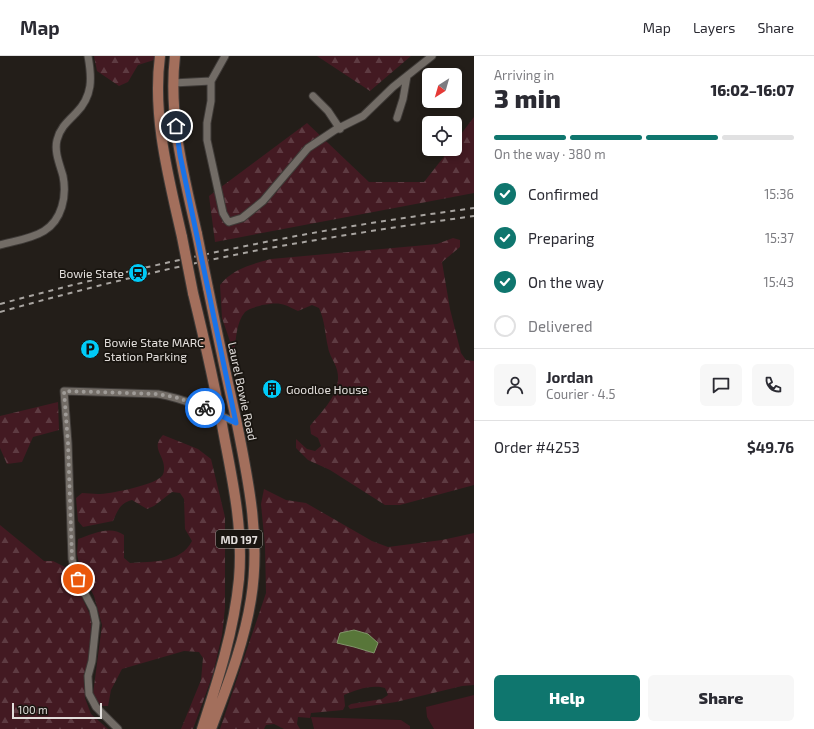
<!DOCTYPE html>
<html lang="en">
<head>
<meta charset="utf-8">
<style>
  :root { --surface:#fff; --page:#f7f7f7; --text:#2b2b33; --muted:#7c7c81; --line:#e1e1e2; --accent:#0f766e }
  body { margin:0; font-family:"Exo 2",sans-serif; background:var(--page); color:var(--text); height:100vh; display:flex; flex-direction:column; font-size:15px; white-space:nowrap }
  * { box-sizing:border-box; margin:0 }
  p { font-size:13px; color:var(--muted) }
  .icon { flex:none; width:22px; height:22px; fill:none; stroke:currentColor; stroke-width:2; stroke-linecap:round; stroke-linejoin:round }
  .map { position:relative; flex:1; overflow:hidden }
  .side { display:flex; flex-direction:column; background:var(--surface); width:340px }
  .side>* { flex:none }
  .needle { width:26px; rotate:217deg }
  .tools { position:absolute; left:422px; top:12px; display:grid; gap:8px }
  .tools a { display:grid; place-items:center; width:40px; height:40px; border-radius:6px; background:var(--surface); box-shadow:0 2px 6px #0003; font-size:20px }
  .scale { position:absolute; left:12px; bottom:10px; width:90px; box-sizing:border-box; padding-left:4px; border:2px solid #e2dedb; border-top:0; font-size:11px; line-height:14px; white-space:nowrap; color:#e2dedb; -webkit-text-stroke:3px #191510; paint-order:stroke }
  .pin { position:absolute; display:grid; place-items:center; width:34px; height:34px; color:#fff; margin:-17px; border:2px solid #fff; border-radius:50%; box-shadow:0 1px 4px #0007 }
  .courier { position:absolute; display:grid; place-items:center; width:40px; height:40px; margin:-20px; border:3px solid #1a73e8; border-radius:50%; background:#fff; color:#222; box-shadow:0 1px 5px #0007 }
  .headline em { font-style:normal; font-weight:800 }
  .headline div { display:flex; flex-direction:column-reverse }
  .headline { display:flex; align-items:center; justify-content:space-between; height:68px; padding:0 20px }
  h1 { font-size:26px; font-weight:800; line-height:30px }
  .bar { display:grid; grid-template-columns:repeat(4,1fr); gap:6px 4px; align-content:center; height:48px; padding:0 20px }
  .bar i { height:5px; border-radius:3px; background:var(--line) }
  .bar .current { background:var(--accent) }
  .bar p { grid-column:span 4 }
  .line { display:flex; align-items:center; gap:10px; padding:0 20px; border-top:1px solid var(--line) }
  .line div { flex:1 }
  .round { display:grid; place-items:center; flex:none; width:42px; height:42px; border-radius:6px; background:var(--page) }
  ol { padding:0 20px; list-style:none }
  li { display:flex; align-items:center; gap:12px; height:44px }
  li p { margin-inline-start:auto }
  li .icon { padding:4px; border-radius:50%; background:var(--accent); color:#fff; stroke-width:4 }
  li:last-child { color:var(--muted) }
  li i { width:22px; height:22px; border:2px solid var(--line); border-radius:50% }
  .action { display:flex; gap:8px; margin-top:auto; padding:8px 20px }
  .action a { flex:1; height:46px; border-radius:6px; background:var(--accent); color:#fff; font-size:16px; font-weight:800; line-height:46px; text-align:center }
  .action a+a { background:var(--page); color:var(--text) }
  header { display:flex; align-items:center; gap:24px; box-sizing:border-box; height:56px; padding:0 20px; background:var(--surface); border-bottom:1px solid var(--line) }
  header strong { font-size:19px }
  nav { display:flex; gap:22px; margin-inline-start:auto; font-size:14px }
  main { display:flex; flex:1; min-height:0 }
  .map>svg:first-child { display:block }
</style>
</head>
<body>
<header>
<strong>Map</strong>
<nav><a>Map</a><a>Layers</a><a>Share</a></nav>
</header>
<main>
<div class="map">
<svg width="474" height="673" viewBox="0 0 474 673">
  <defs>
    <pattern id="forest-firs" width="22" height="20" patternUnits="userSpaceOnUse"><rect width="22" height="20" fill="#431a22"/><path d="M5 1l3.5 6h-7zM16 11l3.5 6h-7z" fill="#5e3b42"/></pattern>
  </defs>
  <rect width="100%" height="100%" fill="#231e19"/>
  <path fill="#431a22" d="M474,639V673H434L427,661L426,651Z
    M311,661L401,664L410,670V673H314Z"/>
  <path fill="url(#forest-firs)" d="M94,0H154V4L138,9L128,26L119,30L97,15Z
    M317,0H411L370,35Z
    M474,61V137L215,186L209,140L307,67L369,126H424L450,93H455V86Z
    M453,182L460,184V191L442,206L450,253L461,297L466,304L474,305V429L400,449H385L330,414L308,404L296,392V383L307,393L315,395L321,390L318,382L311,378L310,370C322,355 343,336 337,314C335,306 329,299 328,291C325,278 325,265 319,252L312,249L298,255C282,247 280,246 262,249C257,251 249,252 245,256C236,266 236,285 234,297L222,262L220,229C232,213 252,208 271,203L437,188Z
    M58,346L59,374L33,381L22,406L7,408L0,392V360Z
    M163,379L198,393L211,403L225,461V552L222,579L213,618L193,673H181L201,624L203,602L199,596L184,595L122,613L111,634L108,650H101L95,645L93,638L102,569L94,540L80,513L77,498L78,483C93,478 110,469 124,479V502L130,507C152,505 180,508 192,485L185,473L184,443L180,437L172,436L154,450L147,453L132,444C120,447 118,454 113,465L83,471L78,465L76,442L82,437C87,437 93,438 98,438C110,438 148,430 158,423C162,421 164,418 164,413C165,399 150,393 163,379Z
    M264,433L286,444L306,447L372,485L388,491L442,484L474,477V629L462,630L396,646L350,653L348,650L351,648L382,643L388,639L385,632C372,628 355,634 344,639L345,650L343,654L311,657L310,662L298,661L297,668L300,673H284L274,668L266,669L264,673H220L266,537L265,490L261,448Z
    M0,469L44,505H53L69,513L92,563L85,642L91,658L108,673H0Z"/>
  <path fill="#587639" stroke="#81956a" d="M354,574L368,578L378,587L374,597L354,591L337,587L340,577Z"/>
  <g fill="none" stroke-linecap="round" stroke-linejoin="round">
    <g stroke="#3f3b38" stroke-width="9">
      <path id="street" d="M225,0L211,25V45L207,67V84L223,157L227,164L229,166L242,162L263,145L308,92L335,74L363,60L393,31L432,0
        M173,27L211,25
        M313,40L328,55L340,73
        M397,62L403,43L407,20
        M0,189C14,185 31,183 44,175C62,164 67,140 63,120C60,109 54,96 57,84C60,72 67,66 76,57C93,40 92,22 88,0
        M118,673L96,651L89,638L88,620L92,605L96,567L93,553L77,523L72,503L68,387L64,335L158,338C186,343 211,355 237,367"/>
    </g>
    <g stroke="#3f3b38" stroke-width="12">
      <path id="primary" d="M160,0C152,61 169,123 182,181
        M175,0C168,60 184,120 197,178
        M208,232C217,276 226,319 236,363C248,423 261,482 251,543C244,588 227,630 211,673
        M193,237C205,286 216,335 225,385C234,431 243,476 239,523C234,575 218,624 202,673"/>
    </g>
    <use href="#street" stroke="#726c66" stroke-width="7"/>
    <use href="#primary" stroke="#a36f5c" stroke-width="10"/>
    <path stroke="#a8a4a0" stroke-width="2" stroke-dasharray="5 5" stroke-linecap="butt" d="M0,248C85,225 170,205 256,188C328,173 401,162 474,152
      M0,256C85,232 172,211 259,194C330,181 402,170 474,160"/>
    <g stroke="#3f3b38" stroke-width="12" stroke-linecap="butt">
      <path id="primary-bridge" d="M197,178L208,232
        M182,181L193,237"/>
    </g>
    <use href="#primary-bridge" stroke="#a36f5c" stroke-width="10"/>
  </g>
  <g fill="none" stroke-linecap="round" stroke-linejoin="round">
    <path stroke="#9f9b97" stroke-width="4" stroke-dasharray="0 7.2" d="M78,523L72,503L68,387L64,335L158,338L178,342L205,352"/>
    <path stroke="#1a73e8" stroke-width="5" d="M176,70L180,99L236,367L205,352"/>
  </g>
  <defs>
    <g id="station-disc" transform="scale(1)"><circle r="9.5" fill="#00cbf8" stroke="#191510"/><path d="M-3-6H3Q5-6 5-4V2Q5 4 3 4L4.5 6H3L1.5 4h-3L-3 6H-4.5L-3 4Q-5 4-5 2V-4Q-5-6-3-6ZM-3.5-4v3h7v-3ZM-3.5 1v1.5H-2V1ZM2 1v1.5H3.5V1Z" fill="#111"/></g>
    <g id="parking-disc" transform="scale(1)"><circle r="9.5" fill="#00cbf8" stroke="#191510"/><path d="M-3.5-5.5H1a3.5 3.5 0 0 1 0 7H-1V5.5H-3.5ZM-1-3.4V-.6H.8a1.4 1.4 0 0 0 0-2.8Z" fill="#111"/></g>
    <g id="building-disc" transform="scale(1)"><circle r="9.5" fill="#00cbf8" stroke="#191510"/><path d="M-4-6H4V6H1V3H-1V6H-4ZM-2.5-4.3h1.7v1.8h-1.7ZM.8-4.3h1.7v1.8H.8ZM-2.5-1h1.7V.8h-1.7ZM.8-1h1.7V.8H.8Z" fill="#111"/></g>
  </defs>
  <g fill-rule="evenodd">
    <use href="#station-disc" x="138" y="217"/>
    <use href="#parking-disc" x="90" y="293"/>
    <use href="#building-disc" x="272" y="333"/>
  </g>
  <g text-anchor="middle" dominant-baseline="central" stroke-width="3.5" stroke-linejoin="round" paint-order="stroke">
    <rect fill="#191510" stroke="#a6a29e" stroke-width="1" x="216" y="474" width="46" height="18" rx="3"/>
    <g font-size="11" font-weight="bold" fill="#e2dedb">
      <text x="239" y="483">MD 197</text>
    </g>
    <g font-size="12" fill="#e2dedb" stroke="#191510" text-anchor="start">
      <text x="124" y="217" text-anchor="end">Bowie State</text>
      <text x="104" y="286">Bowie State MARC<tspan x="104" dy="14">Station Parking</tspan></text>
      <text x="286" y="333">Goodloe House</text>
    </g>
    <g font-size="12" fill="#e2dedb" stroke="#191510">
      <text transform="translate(243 335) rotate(78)">Laurel Bowie Road</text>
    </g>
  </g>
</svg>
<div class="tools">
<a><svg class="needle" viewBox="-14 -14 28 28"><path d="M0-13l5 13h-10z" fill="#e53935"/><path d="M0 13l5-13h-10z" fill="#7c7c81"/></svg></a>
<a><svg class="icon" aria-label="locate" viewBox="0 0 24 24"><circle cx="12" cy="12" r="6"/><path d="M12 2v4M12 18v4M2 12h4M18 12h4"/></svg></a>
</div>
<div class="scale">100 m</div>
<div class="pin" style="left:78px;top:523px;background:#ea580c"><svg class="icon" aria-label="bag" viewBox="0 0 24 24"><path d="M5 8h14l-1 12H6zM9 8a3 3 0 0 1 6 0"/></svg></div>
<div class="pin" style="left:176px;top:70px;background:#1f2937"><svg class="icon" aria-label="home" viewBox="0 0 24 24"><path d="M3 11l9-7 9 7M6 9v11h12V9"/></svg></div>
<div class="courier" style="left:205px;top:352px"><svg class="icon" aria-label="bike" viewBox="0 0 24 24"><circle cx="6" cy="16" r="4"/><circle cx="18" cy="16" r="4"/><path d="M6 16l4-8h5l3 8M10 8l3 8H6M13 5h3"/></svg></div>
</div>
<section class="side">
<div class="headline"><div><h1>3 min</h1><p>Arriving in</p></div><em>16:02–16:07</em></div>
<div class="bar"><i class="current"></i><i class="current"></i><i class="current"></i><i></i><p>On the way · 380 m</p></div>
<ol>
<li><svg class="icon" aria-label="check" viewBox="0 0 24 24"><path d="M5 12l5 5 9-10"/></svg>Confirmed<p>15:36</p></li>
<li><svg class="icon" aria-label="check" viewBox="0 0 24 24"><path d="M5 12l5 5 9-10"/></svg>Preparing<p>15:37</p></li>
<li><svg class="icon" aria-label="check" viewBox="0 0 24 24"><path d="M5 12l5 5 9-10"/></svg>On the way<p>15:43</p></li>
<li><i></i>Delivered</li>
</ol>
<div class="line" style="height:72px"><a class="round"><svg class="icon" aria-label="person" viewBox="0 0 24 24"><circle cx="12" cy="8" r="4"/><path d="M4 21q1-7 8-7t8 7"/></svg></a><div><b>Jordan</b><p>Courier · 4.5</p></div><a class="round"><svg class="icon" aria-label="chat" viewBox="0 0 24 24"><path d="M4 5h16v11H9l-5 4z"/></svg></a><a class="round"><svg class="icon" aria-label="phone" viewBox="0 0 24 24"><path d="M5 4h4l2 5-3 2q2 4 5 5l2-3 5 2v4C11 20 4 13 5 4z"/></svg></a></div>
<div class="line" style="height:52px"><div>Order #4253</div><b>$49.76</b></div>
<div class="action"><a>Help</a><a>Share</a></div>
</section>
</main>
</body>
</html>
